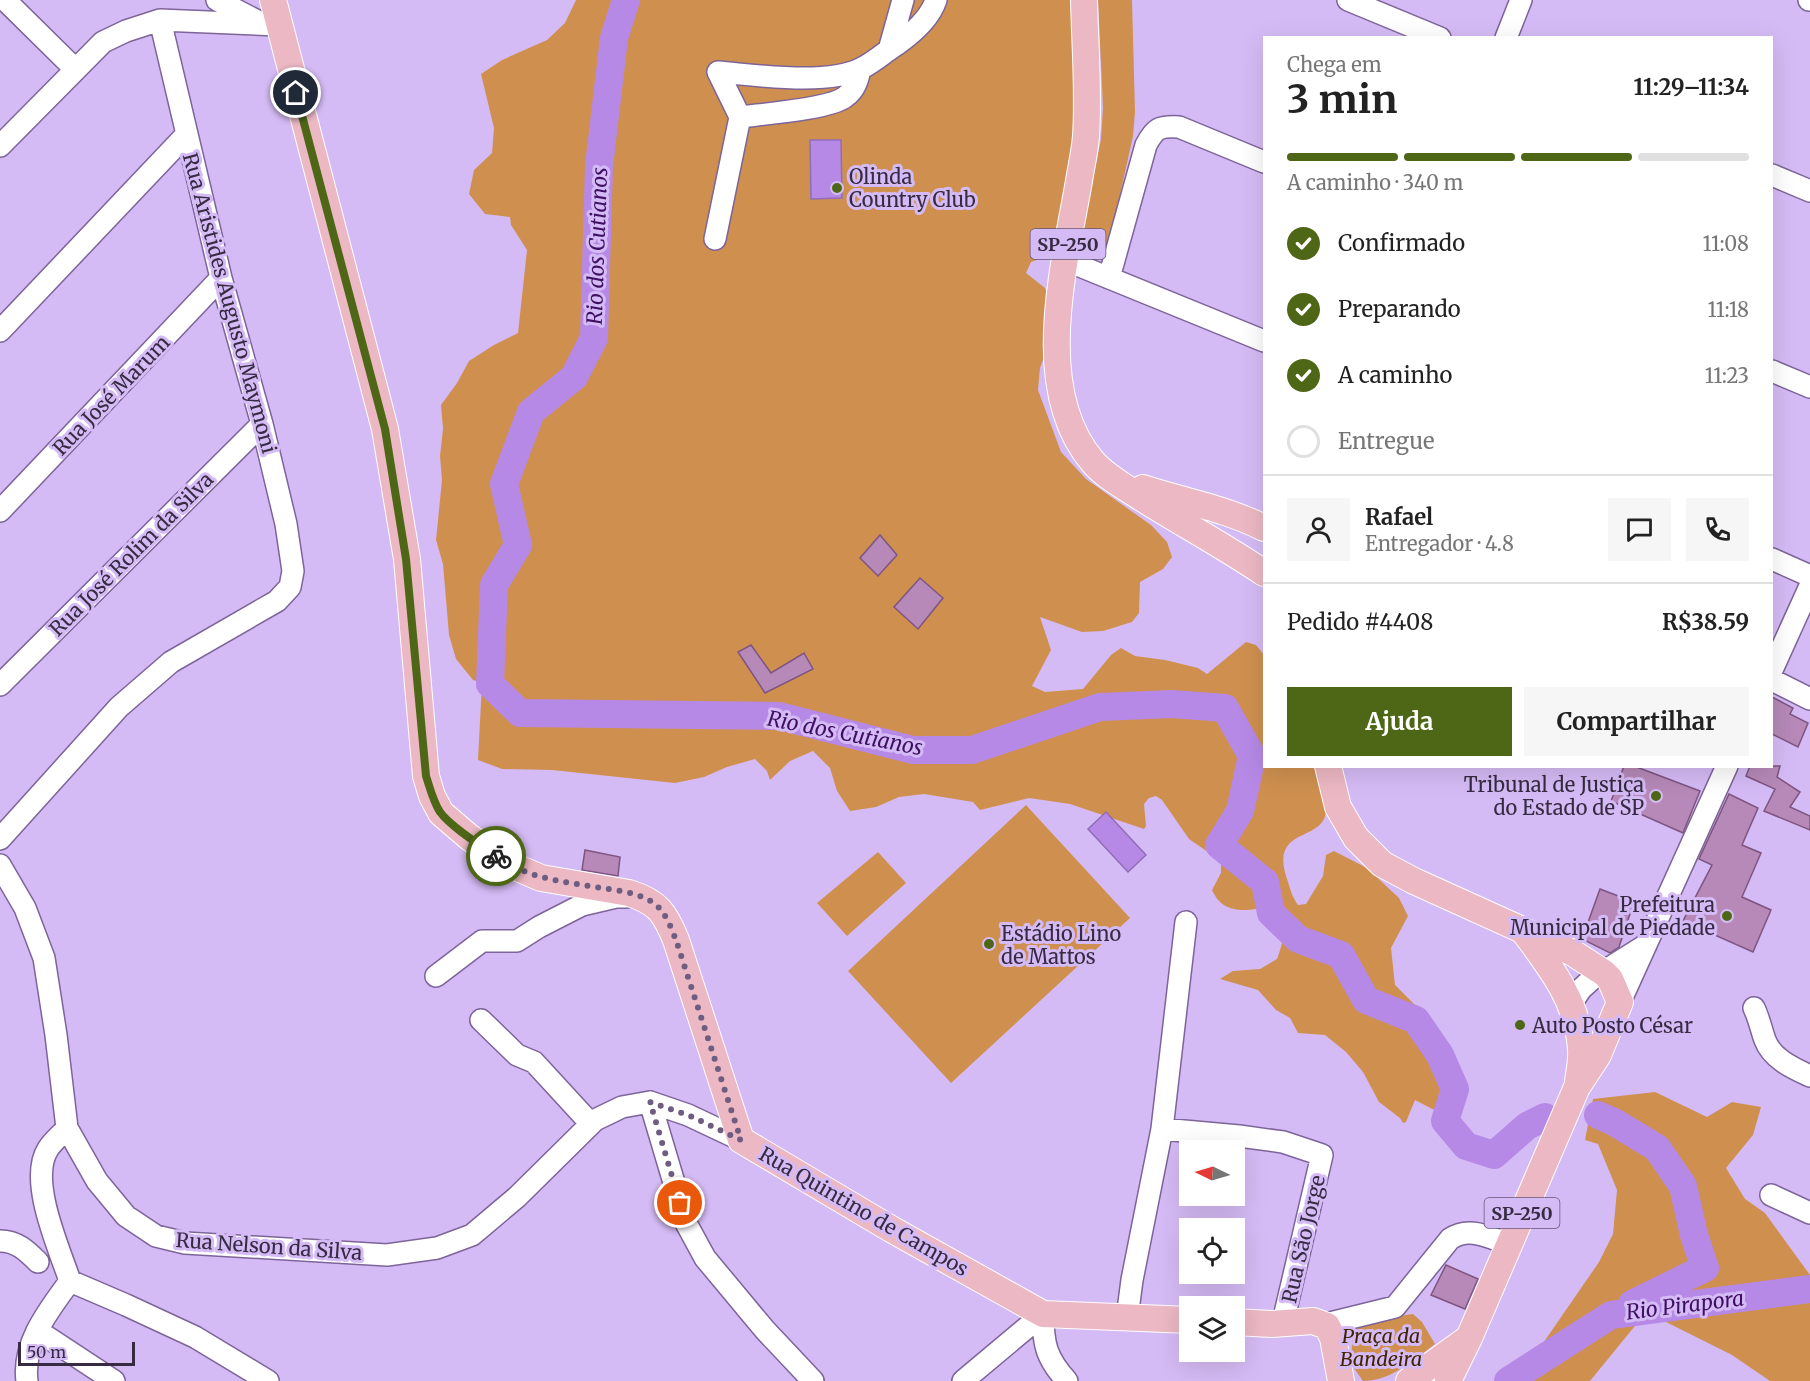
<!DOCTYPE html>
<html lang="pt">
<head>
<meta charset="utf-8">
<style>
  :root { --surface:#fff; --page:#f6f6f6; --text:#222; --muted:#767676; --line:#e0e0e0; --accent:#4e6717 }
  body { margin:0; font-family:Merriweather,serif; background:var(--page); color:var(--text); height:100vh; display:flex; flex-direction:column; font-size:22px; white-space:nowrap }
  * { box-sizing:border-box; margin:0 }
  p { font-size:20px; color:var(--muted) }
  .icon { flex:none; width:33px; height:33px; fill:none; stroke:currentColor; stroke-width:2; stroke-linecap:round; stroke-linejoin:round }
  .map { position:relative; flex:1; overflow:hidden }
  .details { position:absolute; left:1263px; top:36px; width:510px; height:732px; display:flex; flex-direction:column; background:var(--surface); border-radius:0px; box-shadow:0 6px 24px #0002 }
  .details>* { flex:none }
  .needle { width:39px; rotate:275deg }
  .buttons { position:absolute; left:1179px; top:1140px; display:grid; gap:12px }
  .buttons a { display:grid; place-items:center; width:66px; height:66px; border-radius:0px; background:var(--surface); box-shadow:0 6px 24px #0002; font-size:30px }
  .scale { position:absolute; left:18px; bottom:15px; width:117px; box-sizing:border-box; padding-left:6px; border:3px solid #362b42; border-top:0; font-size:16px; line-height:21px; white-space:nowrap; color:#362b42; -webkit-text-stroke:4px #d5bbf5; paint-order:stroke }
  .pin { position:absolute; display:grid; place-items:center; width:51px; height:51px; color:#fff; margin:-26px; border:3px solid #fff; border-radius:50%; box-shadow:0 2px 6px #0007 }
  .courier { position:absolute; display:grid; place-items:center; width:60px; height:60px; margin:-30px; border:4px solid #4e6717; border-radius:50%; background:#fff; color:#222; box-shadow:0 2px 8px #0007 }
  .head em { font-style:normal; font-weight:700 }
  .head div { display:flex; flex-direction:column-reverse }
  .head { display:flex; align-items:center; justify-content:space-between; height:102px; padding:0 24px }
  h1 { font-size:39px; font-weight:700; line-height:45px }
  .bar { display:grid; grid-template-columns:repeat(4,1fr); gap:9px 6px; align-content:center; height:72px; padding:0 24px }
  .bar i { height:8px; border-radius:4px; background:var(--line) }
  .bar .active { background:var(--accent) }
  .bar p { grid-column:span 4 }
  .line { display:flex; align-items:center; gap:15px; padding:0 24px; border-top:2px solid var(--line) }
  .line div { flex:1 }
  .round { display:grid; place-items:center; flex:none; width:63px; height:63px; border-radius:0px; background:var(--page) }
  ol { padding:0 24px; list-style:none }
  li { display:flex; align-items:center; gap:18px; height:66px }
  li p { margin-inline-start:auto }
  li .icon { padding:6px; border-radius:50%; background:var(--accent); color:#fff; stroke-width:4 }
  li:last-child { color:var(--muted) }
  li i { width:33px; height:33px; border:3px solid var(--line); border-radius:50% }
  .button { display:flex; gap:12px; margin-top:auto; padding:12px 24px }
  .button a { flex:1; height:69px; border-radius:0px; background:var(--accent); color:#fff; font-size:24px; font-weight:700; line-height:69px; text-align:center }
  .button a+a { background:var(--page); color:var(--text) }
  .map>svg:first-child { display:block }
</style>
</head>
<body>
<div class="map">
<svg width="1810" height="1381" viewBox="0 0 1810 1381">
  <rect width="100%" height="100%" fill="#d5bbf5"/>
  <path fill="#cf904f" d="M576,0H1080L1092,64L1053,254L1031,262L1026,273L1045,288L1050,302L1053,332L1040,368L1038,390L1061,452L1086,479L1151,525L1167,542L1172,557L1163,569L1140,582L1139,613L1132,622L1103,631L1082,632L1040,617L1051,650L1032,686L1045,692L1083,689L1111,655L1121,648L1135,656L1165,660L1198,668L1207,674L1246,642L1256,645L1264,655V766L1318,767C1320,777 1328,803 1326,812C1322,843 1269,826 1287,879C1290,888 1292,897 1298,905L1306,904L1323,876L1326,855L1334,851L1367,868L1399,898L1408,916L1391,948L1395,985L1417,1007L1430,1038L1453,1074L1460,1100L1456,1110L1440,1113L1415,1100L1406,1122L1403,1123L1400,1118L1379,1102L1363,1072L1346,1052L1325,1035L1298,1033L1290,1018L1276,1010L1258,990L1220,979L1233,971L1260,969L1277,959C1285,937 1288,924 1269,907C1246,911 1223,915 1212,890L1221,873V861L1189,839L1162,800L1156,796L1149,798L1144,804L1146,826L1144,829L1070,804L1029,798L980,810L973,802L924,794L899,797L876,807L850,811L837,791L830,768L813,751L790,761L770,780L767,771L755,759L727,767L704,777L675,783L552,770L502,769L478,760L482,683L473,680L456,659L449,635L443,564L436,540L442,480L440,456L443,429L441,405L457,383L469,361L494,345L518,333L527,250L511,225L510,217L485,214L469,194L474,170L492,153L494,128L481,74L502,60L547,40L565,23Z
    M1098,0H1132L1135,112L1133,136L1108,249C1101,259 1092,259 1083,252L1080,243L1101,139L1103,108Z
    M1026,805L1130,918L951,1083L848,971Z
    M878,852L906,883L847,936L817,903Z
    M1655,1092L1707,1117L1732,1102L1761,1107L1753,1135L1726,1168L1745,1199L1765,1213L1810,1275V1381H1770L1732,1355L1650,1314L1639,1321L1590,1381H1517L1599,1262L1613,1234L1617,1190L1598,1144L1585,1140L1593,1099Z
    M1413,1314L1422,1322L1435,1344C1414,1360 1391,1381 1363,1381L1351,1364L1353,1322Z"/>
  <path fill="#b689e7" stroke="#906db6" stroke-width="1.5" d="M810,140H841L842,198L811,199Z
    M1106,812L1146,855L1128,872L1088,829Z"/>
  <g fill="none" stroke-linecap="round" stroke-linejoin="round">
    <path stroke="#b689e7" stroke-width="28" d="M626,0L614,38L599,166L594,338L574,377L531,412L504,484L518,545L494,585L490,684L520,713L779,716L913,750H972L1100,707L1172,704L1225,708L1252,756L1240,811L1219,845L1265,882L1271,913L1298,939L1341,955L1366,1000L1416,1020L1440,1055L1455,1089L1445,1121L1466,1146L1494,1155L1527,1126L1545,1117
      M1598,1115L1614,1122L1657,1148L1683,1186L1694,1235L1705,1268L1632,1304
      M1508,1381L1611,1315L1810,1289"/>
  </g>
  <path fill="#b689b8" stroke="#7e5480" stroke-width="1.5" d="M880,535L897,555L878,576L860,558Z
    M920,578L943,598L918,629L894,607Z
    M751,645L771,673L804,653L813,669L765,693L738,652Z
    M1772,697L1793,708L1790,714L1808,723L1798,747L1772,734Z
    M1624,766H1634L1700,791L1683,833L1611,801Z
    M1750,766H1780L1777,777L1800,792L1790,807L1810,816V830L1764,811L1775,789L1746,776Z
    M1729,794L1758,808L1742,845L1761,853L1742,897L1771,910L1753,952L1683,921L1712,865L1699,859Z
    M585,850L620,857L618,876L582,870Z
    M1600,889L1634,902L1619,947L1610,953L1582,939Z
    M1446,1265L1478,1279L1465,1309L1431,1295Z"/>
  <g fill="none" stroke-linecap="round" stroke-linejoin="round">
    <g stroke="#7d6499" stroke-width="24">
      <path id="minor" d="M5,0L75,69
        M217,0L259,22
        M1348,0L1440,38
        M1809,0H1810
        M1506,38L1521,0
        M889,50L903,0
        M718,72C756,75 828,86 862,68C874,62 885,52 896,45C912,34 930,18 936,0
        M740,117C762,114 830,109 845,97C855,90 858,80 860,69
        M0,146L103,42L126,31L160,20L278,25
        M1772,175L1810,191
        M715,239L740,117L718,72
        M1065,260L1264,341
        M1109,278L1146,145C1155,128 1159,126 1179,127L1264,162
        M0,331L186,135
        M1772,371L1810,387
        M0,511L221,278
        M1772,559L1810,576
        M1772,670L1810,586
        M1772,680L1810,699
        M0,685L262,424
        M0,839L119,707L171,662L277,601L290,587L293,571L286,524L262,424L221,278L160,20
        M0,865L25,908L44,958L56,1035L67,1128L97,1181L126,1216L156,1236L185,1243L387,1255L437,1248L472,1235L517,1197L595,1120L622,1107L650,1102L688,1115L741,1140
        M436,976L482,941H517L539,927L582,905L616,897H626
        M1620,1002L1727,766
        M1571,1004L1581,989L1592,979L1646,945
        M1754,1008C1759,1018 1761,1029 1765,1040C1772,1059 1793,1068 1810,1076
        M481,1020L517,1055L534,1062L591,1124
        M650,1102L686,1223L705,1258L765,1330L813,1381
        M67,1128C61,1135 53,1141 48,1149C28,1180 59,1248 70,1281L126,1305L195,1337L268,1381
        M1162,1129L1239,1136L1283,1142L1322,1155L1283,1322
        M1771,1195L1810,1213
        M0,1241C17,1241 27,1251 38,1262
        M1043,1314C1043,1344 1046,1358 1067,1381
        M1127,1318L1132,1280L1162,1129L1186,922
        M1322,1325L1395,1307L1450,1239C1469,1226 1488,1237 1509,1244
        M38,1331L114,1381
        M27,1381C22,1343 49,1310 70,1281
        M963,1381L1043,1314"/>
    </g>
    <g stroke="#fff" stroke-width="28">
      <path id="major" d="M273,0L385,429L407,559L426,776L432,796L441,813L469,837L504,862L541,878L629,893C658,902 665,913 676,940L741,1140L891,1229L1043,1314L1190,1320
        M1084,0C1085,45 1089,91 1086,136C1085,151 1081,167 1079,181C1064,267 1031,390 1093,462C1105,476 1122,485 1137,495C1179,522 1223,545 1264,573
        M1143,488C1183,501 1227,509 1264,528
        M1328,766L1338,807L1356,838L1382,864L1414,881L1573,953L1604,973L1610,979L1620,1002L1598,1055L1577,1087L1469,1338L1448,1381
        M1525,933C1552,969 1578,1003 1581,1049C1582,1060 1579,1072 1578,1082
        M1234,1322L1272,1324L1313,1321L1327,1326L1333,1338L1341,1381
        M1409,1381L1466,1340"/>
    </g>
    <use href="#minor" stroke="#fff" stroke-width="21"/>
    <use href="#major" stroke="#ecb8c4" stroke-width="26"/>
  </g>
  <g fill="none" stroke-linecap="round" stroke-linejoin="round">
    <path stroke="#6e5d81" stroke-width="6" stroke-dasharray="0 10.8" d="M496,856C528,879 565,882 602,888C620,891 640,893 655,904C666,913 671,928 676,940L741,1140L688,1115L650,1102L680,1203"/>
    <path stroke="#4e6717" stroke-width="8" d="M296,93L385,429L406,559L426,776C430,788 433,801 440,812C451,827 480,845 496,856"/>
  </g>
  <g fill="#4e6717" stroke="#d5bbf5" stroke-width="2">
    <circle cx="837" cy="188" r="6"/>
    <circle cx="1656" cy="796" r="6"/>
    <circle cx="1727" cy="916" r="6"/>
    <circle cx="989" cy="944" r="6"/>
    <circle cx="1520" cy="1025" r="6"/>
  </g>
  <g text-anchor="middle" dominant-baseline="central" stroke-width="6" stroke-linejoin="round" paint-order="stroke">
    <g fill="#d5bbf5" stroke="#665678" stroke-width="1.5">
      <rect x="1030.5" y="229" width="75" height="30" rx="4.5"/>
      <rect x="1484.5" y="1198" width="75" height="30" rx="4.5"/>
    </g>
    <g font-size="18" font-weight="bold" fill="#362b42">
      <text x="1068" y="244">SP-250</text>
      <text x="1522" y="1213">SP-250</text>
    </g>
    <g font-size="20" fill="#362b42" stroke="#d5bbf5" text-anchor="start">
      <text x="849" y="176">Olinda<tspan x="849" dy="23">Country Club</tspan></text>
      <text x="1644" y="784" text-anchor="end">Tribunal de Justiça<tspan x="1644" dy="23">do Estado de SP</tspan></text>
      <text x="1715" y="904" text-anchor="end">Prefeitura<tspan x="1715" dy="23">Municipal de Piedade</tspan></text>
      <text x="1001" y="933">Estádio Lino<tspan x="1001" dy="23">de Mattos</tspan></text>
      <text x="1532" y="1025">Auto Posto César</text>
    </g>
    <g font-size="20" fill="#362b42" stroke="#d5bbf5">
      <text transform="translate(230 303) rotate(75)">Rua Aristides Augusto Maymoni</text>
      <text transform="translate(111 395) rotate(-46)">Rua José Marum</text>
      <text transform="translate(131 554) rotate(-45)">Rua José Rolim da Silva</text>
      <text transform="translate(864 1211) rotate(30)">Rua Quintino de Campos</text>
      <text transform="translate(1303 1239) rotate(-77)">Rua São Jorge</text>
      <text transform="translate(269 1246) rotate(4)">Rua Nelson da Silva</text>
    </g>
    <g font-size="20" font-style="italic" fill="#432400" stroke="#d5bbf5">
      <text x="1381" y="1335">Praça da<tspan x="1381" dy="23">Bandeira</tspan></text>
    </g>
    <g font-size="21" font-style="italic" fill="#3f0f63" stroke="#d5bbf5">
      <text transform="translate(597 246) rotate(-88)">Rio dos Cutianos</text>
      <text transform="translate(845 733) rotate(11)">Rio dos Cutianos</text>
      <text transform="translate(1685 1305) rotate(-7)">Rio Pirapora</text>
    </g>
  </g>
</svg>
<div class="buttons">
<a><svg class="needle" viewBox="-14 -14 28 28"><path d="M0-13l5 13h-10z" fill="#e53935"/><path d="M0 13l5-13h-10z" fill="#767676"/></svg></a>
<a><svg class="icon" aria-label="locate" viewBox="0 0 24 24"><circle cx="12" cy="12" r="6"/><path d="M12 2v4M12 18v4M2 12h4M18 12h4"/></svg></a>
<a><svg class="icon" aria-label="layers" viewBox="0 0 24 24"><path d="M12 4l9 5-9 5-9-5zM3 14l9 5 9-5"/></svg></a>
</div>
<div class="scale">50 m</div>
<div class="pin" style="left:680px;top:1203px;background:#ea580c"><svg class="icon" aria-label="bag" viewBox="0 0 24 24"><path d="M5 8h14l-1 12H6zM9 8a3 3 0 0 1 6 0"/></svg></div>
<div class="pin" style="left:296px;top:93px;background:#1f2937"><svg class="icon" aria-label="home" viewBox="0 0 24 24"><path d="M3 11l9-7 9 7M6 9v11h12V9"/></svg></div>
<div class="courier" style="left:496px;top:856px"><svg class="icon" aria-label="bike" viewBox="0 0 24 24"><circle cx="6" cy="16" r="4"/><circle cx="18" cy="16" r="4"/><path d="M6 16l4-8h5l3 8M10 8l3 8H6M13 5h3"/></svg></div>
<section class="details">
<div class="head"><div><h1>3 min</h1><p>Chega em</p></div><em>11:29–11:34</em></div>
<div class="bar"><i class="active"></i><i class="active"></i><i class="active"></i><i></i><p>A caminho · 340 m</p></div>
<ol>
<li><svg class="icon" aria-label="check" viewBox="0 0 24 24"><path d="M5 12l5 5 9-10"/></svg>Confirmado<p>11:08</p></li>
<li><svg class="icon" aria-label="check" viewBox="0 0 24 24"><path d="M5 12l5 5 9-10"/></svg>Preparando<p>11:18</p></li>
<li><svg class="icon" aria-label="check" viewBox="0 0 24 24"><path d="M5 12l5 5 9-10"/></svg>A caminho<p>11:23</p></li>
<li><i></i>Entregue</li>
</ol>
<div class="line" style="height:108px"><a class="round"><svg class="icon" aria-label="person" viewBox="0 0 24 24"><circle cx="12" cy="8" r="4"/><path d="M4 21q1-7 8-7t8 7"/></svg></a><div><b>Rafael</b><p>Entregador · 4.8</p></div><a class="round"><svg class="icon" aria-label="chat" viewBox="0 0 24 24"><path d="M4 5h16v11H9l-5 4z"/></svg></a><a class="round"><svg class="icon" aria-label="phone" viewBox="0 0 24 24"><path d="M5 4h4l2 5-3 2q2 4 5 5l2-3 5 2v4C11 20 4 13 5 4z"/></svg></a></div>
<div class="line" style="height:78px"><div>Pedido #4408</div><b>R$38.59</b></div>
<div class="button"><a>Ajuda</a><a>Compartilhar</a></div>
</section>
</div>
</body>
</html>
